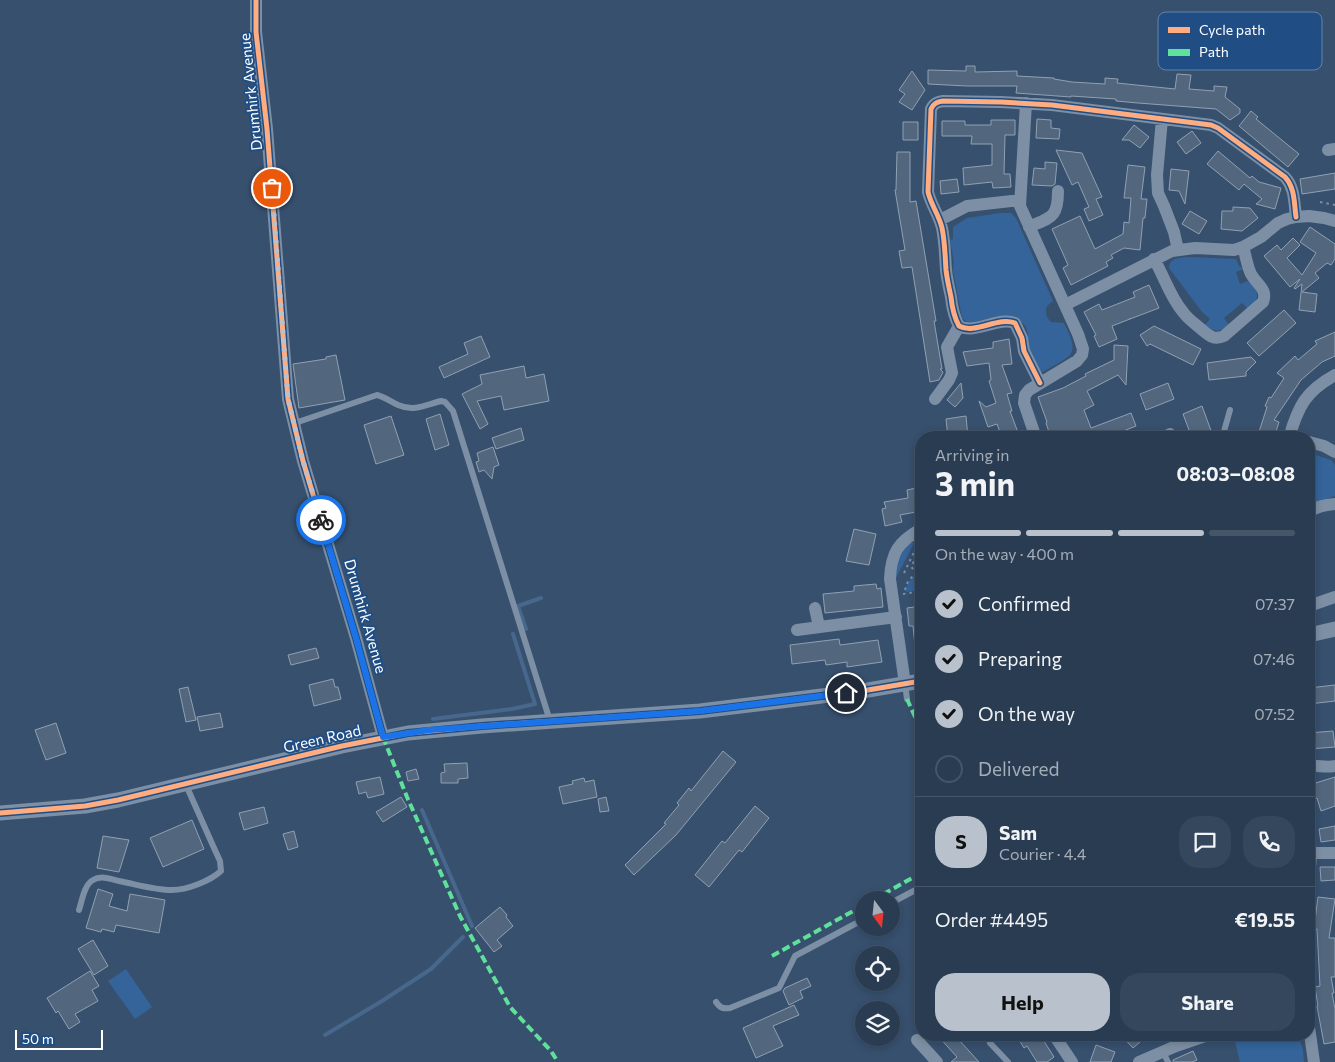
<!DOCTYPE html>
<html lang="en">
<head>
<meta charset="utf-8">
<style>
  :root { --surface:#293c52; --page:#35475c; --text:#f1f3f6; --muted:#a5adb8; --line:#455669; --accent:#b9c2cc }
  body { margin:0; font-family:Commissioner,sans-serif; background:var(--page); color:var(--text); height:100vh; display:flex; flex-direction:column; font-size:19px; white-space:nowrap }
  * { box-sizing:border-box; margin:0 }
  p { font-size:16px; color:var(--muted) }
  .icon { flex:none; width:28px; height:28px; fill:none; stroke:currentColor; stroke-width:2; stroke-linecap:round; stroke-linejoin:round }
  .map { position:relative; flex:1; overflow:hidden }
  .drawer { position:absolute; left:915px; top:431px; width:400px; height:610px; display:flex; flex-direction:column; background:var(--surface); border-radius:20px; box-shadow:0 2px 8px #0003,0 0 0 1px var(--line) }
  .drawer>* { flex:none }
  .needle { width:32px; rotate:165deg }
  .fabs { position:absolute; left:855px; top:891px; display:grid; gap:10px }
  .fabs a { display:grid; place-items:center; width:45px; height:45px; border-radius:50%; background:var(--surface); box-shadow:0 2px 8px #0003,0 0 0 1px var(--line); font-size:25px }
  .scale { position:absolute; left:15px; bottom:12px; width:88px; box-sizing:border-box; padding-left:5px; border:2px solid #fff; border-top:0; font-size:14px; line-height:18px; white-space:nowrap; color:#fff; -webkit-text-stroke:4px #204e84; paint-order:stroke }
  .pin { position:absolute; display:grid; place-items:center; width:42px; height:42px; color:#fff; margin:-21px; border:2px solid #fff; border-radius:50%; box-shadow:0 1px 5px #0007 }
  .courier { position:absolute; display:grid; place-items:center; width:50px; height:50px; margin:-25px; border:4px solid #1a73e8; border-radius:50%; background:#fff; color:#222; box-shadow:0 1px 6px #0007 }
  .summary em { font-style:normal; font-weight:700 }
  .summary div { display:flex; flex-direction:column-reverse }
  .summary { display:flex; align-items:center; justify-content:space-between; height:85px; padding:0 20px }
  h1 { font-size:32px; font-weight:700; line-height:38px }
  .bar { display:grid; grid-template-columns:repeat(4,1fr); gap:8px 5px; align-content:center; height:60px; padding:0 20px }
  .bar i { height:6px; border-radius:4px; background:var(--line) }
  .bar .on { background:var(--accent) }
  .bar p { grid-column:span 4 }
  .line { display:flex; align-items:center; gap:12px; padding:0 20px; border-top:1px solid var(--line) }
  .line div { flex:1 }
  .round { display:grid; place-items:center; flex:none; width:52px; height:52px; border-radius:20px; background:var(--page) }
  ol { padding:0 20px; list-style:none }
  li { display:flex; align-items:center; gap:15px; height:55px }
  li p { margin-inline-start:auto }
  li .icon { padding:5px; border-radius:50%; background:var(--accent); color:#111; stroke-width:4 }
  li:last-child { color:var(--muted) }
  li i { width:28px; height:28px; border:2px solid var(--line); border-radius:50% }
  .primary-button { display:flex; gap:10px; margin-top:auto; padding:10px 20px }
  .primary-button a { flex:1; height:58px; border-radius:20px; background:var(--accent); color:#111; font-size:20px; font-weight:700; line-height:58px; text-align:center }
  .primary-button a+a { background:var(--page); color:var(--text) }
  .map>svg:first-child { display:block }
</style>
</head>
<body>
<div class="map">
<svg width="1335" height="1062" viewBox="0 0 1335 1062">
  <rect width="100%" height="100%" fill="#37506e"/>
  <path fill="#34649a" d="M1000,213H1011L1016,218L1053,301L1047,306C1045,313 1046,317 1051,322L1064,323C1081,357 1072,354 1043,372L1038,370L1027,345L1028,335L1026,327L1020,320L968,323L962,318L953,270L954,262L950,240L953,239V227L967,218Z
    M1191,257L1236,259L1239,266L1244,269L1236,272L1240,284L1248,281C1260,292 1260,299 1248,309L1242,303L1224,318L1229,325C1219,332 1216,333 1205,325L1210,319L1202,312L1169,268C1170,256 1182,258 1191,257Z
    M1309,453L1331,460L1335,465V496L1320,501L1309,507Z
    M910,543H914L896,578C896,563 900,554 910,543Z
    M919,575L920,584L916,586L915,591L906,592C906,584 910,577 919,575Z
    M126,969L152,1007L135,1019L108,981Z
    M1260,1035H1298L1303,1050L1304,1062H1240L1234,1037Z"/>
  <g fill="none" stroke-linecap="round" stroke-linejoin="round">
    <path stroke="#47678d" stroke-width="4" d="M526,629L518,606L541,598
      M433,719L512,709L535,704L513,634
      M422,810L472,926
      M325,1035L382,1001L431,969L463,937"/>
  </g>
  <path fill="#52677e" stroke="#91a0b2" d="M966,66H975V72L1017,71V76L1054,78V79L1072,82L1105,84V78L1118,79L1117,83L1175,89L1177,74L1191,75L1189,89L1214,91V86L1227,87L1225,97L1240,109V113L1230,120L1216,109L1138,103L1116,101V99L1071,96V97L1016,93L1017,86H967L928,84V70L966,71Z
    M912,71L925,90L912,110L899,102L905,94L899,90Z
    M1251,111L1258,117L1256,119L1299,154L1288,167L1239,126Z
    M1037,119L1051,120V128L1060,129L1059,139L1036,138Z
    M991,120H1015V135H1005L1004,174H1010L1011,187L993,188L992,182L964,185L963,168L992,165V144H971L972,136H942V121H965V125H991Z
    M903,122H918V140H903Z
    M1134,125L1149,137L1140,148L1129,140H1122Z
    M1192,131L1201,143L1186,154L1177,142Z
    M1056,150L1082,153L1102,197L1096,199L1103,215L1089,221L1084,209L1089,207L1078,182L1072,185Z
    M1218,151L1250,178L1252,176L1259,182L1281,188L1275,209L1256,204L1262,199L1244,184L1239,190L1207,164Z
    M897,152H910V202L916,201L936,321H934L942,369H940L943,372L939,380L930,382L912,267L902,268L899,251L905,250L895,190H896Z
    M1045,162L1057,163L1055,184L1052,186L1032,185L1034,168L1045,169Z
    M1128,165L1145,167L1141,199H1147L1145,218H1143L1140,250L1124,248L1111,255L1113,258L1106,262L1108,266L1071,285L1063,268L1068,265L1052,229L1080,216L1095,249L1123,234L1124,222L1129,223L1131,198H1124Z
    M1171,169L1189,171L1185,204L1179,191L1169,190Z
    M1335,173V189L1302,194L1300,179Z
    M957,179L959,192L941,194L940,181Z
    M1233,207L1250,208L1258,218L1242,231L1221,229L1222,211H1233Z
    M1190,211L1207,221L1199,234L1182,224Z
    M1310,227L1335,244V259L1331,265L1327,263L1315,273L1319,278L1302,292L1317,294L1315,312L1299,310L1302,284L1295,289L1294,288L1300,279L1290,287L1264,256L1277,245L1281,250L1293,238L1300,245L1287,258L1302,275L1316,253L1300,242Z
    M1149,285L1159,308L1130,319V318V319L1112,326L1117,339L1099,347L1094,336L1096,335L1084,312L1099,304L1102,310L1135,297L1133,292Z
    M1284,310L1296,323L1259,356L1247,343Z
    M1154,326L1201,349L1193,365L1150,344L1147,346L1140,335Z
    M1335,332V356L1322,362L1301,380L1274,420L1279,422L1274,438H1257L1267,407L1265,406L1269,397L1271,398L1284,378L1277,373L1295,356L1298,360L1317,344L1315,341Z
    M481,336L490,357L444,378L439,367L468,354L464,343Z
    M1009,339L1012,364L1002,365L1012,393L1007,394L1012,411H1010L1020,438H1002L997,424L988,427L979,401L986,407L996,403L989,381L991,380L989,363L967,366L963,352L993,348V342Z
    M1114,345L1128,346L1126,385L1118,375L1087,391L1094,405L1084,410L1091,428L1131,413L1136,426L1106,438H1051L1046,423L1047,422L1038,397L1063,388L1086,376L1085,374L1114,360Z
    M336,355L345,400L299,408L293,364L326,359V357Z
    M1251,357L1256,362L1246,372V376L1209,380L1207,363Z
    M524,366L526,378L544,374L549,401L504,410L501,396L477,401L488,424L480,429L462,394L482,384L480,375Z
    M961,383L963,398L955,407L947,400Z
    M1168,383L1174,399L1146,410L1140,394Z
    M1202,406L1213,436L1208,438H1192L1183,414Z
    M440,414L449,445L435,450L426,419Z
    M391,416L404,455L376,464L364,425Z
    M966,416L968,438H948L946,419Z
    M521,428L524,440L496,449L492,438Z
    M493,447L499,465L494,467L492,479L484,470L479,472L476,462L479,461L477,453Z
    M921,487V511L900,515L902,522L885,526L882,509L886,508L884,502L908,498L907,490Z
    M854,529L876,534L869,565L846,561Z
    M876,584L877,589L881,588L883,607L825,613L823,594L854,591V586Z
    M921,606V646H915L913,626H909L907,608Z
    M839,639L840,645L878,640L882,662L847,667V662L826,665L825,660L792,664L790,645Z
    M316,648L319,658L291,665L288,655Z
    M333,679L335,687H338L341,699L314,706L309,685Z
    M1335,685V701L1309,704V688Z
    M188,687L196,720L186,722L179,689Z
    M220,713L223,727L200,731L197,717Z
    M56,723L66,753L46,760L35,730Z
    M1333,731L1335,747L1309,749V733Z
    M723,751L736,762L676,835L634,875L625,865L666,824L664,823L679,805L677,803L689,788L691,791Z
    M467,763L468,778L458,779V783H441V773L445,772L444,764Z
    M416,769L419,779L408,781L406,772Z
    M380,777L384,794L368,798L366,792L359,794L356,782Z
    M1335,777V806L1321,811L1317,798L1312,800L1309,791V785Z
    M584,778L585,782L594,780L597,797L563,804L559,787L573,784L572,781Z
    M401,797L407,807L383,822L376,812Z
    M606,797L609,811L600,812L598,799Z
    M755,806L769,818L742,852L739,850L709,887L695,875L722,841L725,843Z
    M264,807L268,823L244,830L239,813Z
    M192,820L204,849L163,867L150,838Z
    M1335,826V840L1321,842L1319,829Z
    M294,831L298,847L288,850L283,834Z
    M103,836L129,840L119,872L97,868Z
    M1320,867H1335V880L1321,881Z
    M98,889L113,894L109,906L127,911L130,894L165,900L159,933L116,925L114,932L102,929L101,932L86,928Z
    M1318,897L1335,899L1329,938H1335V977H1331L1334,993H1332L1335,1009V1042L1324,1044L1317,1006H1318L1315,987L1320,986L1317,929H1314Z
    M500,907L507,915L506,917L513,926L497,940L502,946L494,952L475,928Z
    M93,940L108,966L94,975L78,949Z
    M90,971L99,986L92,990L98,1001L75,1014L80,1022L69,1029L58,1011L56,1013L47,998Z
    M807,978L811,986L800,991L803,998L789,1005L783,991L785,988Z
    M794,1005L799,1015L773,1026L783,1046L756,1058L743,1028Z
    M937,1035H964L959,1040L979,1062H951L957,1057Z
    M1016,1035H1040L1054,1057L1047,1062H1037L1027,1046L1024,1048Z
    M1121,1035H1148L1133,1048Z
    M1096,1045L1115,1052L1111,1062H1090Z
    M1193,1051L1197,1060L1192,1062H1173V1060Z"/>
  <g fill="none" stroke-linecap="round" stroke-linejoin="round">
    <path stroke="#7d8fa4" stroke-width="2" stroke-dasharray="2.5 4" stroke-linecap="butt" d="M1320,202L1335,205
      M904,573L916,548
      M918,573L914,571L911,566L915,560L921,559
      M921,585L918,586L916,592L917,595L921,597
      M905,590C907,580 912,575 921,574
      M903,594L916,592"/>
    <path stroke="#7d8fa4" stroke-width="6" d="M297,426L298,422L377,395C385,397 391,402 398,405C414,412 426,405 441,401L445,402L453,411L550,721
      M1220,438L1223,435L1230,410
      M905,684L907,699
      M891,903L921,887
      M79,910C82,901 84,885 93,880C101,875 111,879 119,881C135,884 155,890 172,890C187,890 210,881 221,871L220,861L214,848L186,785
      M716,1002C720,1008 723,1009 730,1008L779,988L795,956L864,919
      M990,1043L1008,1062
      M1163,1052L1168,1062"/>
    <path stroke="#7d8fa4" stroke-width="12" d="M256,0V32L267,129L288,399L303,461L356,638L383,737
      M1026,103L1020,206L1078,334L1083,349L1082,355L1077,361L1029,390L1025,395L1024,403L1036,438
      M1162,119L1157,175L1158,193L1164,206L1174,232L1178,250
      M1328,150L1335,149
      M940,220L967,206L1020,200
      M1029,227C1051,217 1058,218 1058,191
      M1154,259C1164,276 1170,297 1183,312C1187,318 1194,323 1200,328C1208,335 1214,341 1224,336L1263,302C1268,289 1257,285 1251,274C1247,266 1246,256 1243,247
      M1065,305L1172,251L1195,248L1234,250L1243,247L1261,237L1278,223L1287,219L1296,217L1309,216L1324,218L1335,221
      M1040,383L1024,351L1022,338L1015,323C998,316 975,335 959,326C954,317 952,307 951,297C949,288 947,279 946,270C945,256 945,242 942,228C939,215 931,205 928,192L931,109C934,103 937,102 943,101L1001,102L1052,105L1211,125L1218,128L1285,177C1295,188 1294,202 1296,217
      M935,399L949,380L952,373L947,347L959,326
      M1162,438L1170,434
      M1289,438C1298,406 1306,391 1335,375
      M1309,442L1324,446L1335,452
      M1309,512C1317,506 1326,505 1335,504
      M1309,606L1335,597
      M815,608L819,627
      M797,630L896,617
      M905,684L890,579C891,553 898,542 921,529
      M1309,766C1318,765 1326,768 1335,766
      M1309,841L1311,853L1309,883
      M1311,853H1335
      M1309,1027L1314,1062
      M1054,1035L1072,1062
      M917,1040L937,1062
      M1139,1062L1176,1046L1208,1035"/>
    <path stroke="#7d8fa4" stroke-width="15" d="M1309,635L1335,629
      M0,813L85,806L118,800L342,746L408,733L482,726L700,711L862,691L921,681"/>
    <path stroke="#60e19b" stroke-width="4" stroke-dasharray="8 4" stroke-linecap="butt" d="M907,699L921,730
      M383,737L407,797L460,916L510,1007L551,1051L558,1062
      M873,900L921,873
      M772,956L864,905"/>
    <g stroke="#204e84" stroke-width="8">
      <path id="cycleway" d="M256,0V32L267,129L288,399L303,461L356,638L383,737
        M1040,383L1024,351L1022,338L1015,323C998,316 975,335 959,326C954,317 952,307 951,297C949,288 947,279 946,270C945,256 945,242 942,228C939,215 931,205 928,192L931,109C934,103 937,102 943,101L1001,102L1052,105L1211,125L1218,128L1285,177C1295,188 1294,202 1296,217
        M0,813L85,806L118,800L342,746L408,733L482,726L700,711L862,691L921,681"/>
    </g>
    <use href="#cycleway" stroke="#ffac80" stroke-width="5"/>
  </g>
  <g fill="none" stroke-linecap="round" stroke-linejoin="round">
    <path stroke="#b9c2cc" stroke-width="5" stroke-dasharray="0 9" d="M272,188L288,399L303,461L321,520"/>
    <path stroke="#1a73e8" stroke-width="6" d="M321,520L356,638L383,737L429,730L700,711L846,693"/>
  </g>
  <g text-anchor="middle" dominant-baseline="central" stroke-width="4" stroke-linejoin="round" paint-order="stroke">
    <g font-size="15" fill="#fff" stroke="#204e84">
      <text transform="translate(250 92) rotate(-96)">Drumhirk Avenue</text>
      <text transform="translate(366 616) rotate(74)">Drumhirk Avenue</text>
      <text transform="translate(322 738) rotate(-13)">Green Road</text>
    </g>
  </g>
  <rect x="1158" y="12" width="164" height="58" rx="8" fill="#204e84" stroke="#6383a9" stroke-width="1"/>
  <rect x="1168" y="27" width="22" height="6" fill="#ffac80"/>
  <rect x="1168" y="49" width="22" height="7" fill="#60e19b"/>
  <g font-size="14" fill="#fff">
    <text x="1199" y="35">Cycle path</text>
    <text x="1199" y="57">Path</text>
  </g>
</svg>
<div class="fabs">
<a><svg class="needle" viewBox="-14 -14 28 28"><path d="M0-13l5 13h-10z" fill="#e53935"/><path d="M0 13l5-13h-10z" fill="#a5adb8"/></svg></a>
<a><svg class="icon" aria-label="locate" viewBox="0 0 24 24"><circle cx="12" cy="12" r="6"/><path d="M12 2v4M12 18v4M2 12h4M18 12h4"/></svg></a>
<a><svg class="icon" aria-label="layers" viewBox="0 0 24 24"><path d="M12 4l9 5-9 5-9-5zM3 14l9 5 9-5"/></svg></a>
</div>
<div class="scale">50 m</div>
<div class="pin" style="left:272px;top:188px;background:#ea580c"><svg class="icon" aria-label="bag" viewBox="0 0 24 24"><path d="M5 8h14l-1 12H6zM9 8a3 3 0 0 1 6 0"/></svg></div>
<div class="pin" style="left:846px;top:693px;background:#1f2937"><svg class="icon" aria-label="home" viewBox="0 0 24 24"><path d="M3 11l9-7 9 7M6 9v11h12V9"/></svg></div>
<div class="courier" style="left:321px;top:520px"><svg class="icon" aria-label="bike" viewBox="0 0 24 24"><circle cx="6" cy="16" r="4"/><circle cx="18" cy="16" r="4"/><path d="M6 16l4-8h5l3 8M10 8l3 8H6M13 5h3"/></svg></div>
<section class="drawer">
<div class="summary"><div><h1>3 min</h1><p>Arriving in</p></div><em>08:03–08:08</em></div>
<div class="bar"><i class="on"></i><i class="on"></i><i class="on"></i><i></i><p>On the way · 400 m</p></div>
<ol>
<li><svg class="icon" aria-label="check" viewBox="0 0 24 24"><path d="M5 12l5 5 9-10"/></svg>Confirmed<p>07:37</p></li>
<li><svg class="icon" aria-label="check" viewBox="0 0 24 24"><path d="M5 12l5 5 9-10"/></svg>Preparing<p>07:46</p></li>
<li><svg class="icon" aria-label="check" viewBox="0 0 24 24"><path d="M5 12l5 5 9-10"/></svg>On the way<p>07:52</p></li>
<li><i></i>Delivered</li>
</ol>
<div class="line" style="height:90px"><b class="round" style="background:var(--accent);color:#111">S</b><div><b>Sam</b><p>Courier · 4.4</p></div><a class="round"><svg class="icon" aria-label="chat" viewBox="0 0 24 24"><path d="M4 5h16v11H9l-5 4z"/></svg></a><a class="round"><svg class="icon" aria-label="phone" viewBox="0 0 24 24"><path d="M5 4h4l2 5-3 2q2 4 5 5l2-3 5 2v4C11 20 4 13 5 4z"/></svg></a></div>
<div class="line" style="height:65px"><div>Order #4495</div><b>€19.55</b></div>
<div class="primary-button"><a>Help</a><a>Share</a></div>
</section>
</div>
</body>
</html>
